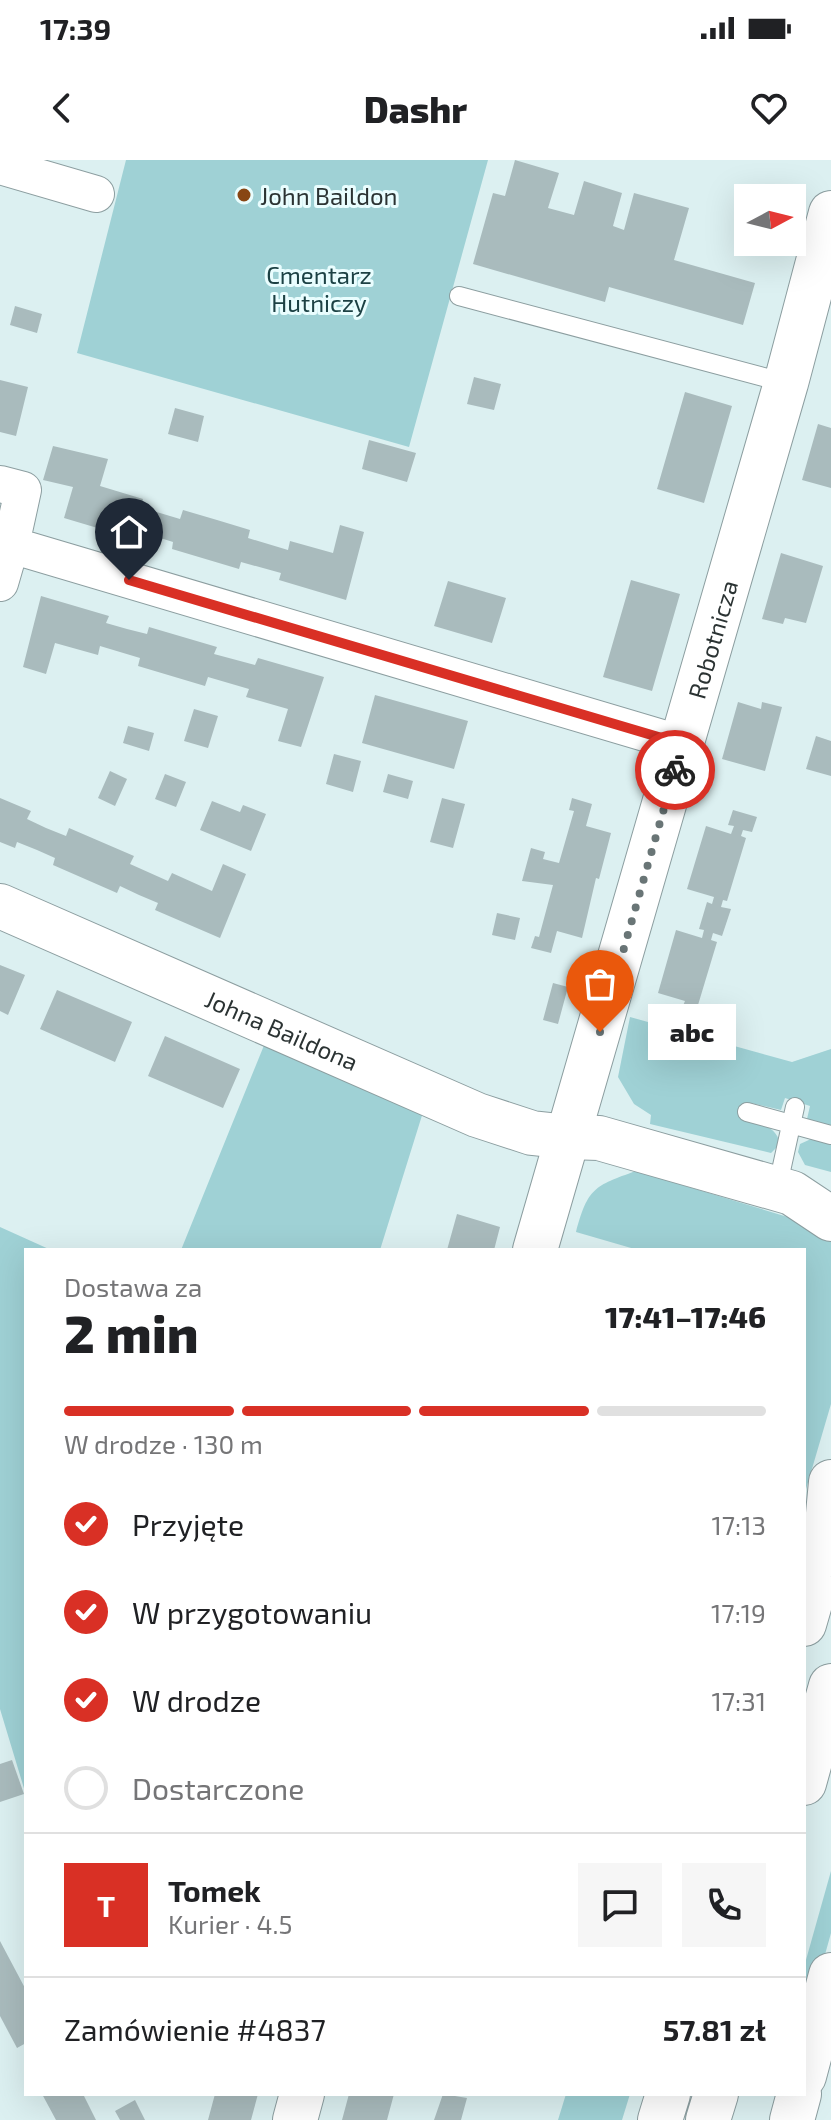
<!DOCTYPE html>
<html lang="pl">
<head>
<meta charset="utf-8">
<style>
  :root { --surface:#fff; --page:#f6f6f6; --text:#202124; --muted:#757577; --line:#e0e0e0; --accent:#d93025 }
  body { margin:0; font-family:"Exo 2",sans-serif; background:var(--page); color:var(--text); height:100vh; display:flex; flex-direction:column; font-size:30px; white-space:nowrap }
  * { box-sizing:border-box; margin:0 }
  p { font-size:26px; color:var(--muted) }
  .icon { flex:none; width:44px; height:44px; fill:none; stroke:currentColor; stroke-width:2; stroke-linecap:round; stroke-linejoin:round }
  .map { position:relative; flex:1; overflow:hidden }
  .details { position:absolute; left:24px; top:1088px; width:782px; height:848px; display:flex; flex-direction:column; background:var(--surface); border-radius:0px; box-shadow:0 8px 32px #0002 }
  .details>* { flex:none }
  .needle { width:52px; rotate:83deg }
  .controls { position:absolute; left:734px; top:24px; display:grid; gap:16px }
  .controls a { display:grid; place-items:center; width:72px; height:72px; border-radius:0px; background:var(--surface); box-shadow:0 8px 32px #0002; font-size:40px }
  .pin { position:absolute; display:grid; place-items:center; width:68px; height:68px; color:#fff; margin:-82px -34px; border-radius:50% 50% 50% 0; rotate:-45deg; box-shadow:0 0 8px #0007 }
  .pin .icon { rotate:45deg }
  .courier { position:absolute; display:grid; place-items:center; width:80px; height:80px; margin:-40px; border:6px solid #d93025; border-radius:50%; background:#fff; color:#222; box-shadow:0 2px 10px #0007 }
  .bubble { position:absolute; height:56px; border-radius:0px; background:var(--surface); box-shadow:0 8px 32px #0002; font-size:26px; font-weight:800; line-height:56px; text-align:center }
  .overview em { font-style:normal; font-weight:800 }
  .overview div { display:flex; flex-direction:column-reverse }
  .overview { display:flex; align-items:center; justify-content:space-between; height:136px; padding:0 40px }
  h1 { font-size:52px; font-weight:800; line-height:60px }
  .bar { display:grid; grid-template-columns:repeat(4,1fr); gap:12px 8px; align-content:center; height:96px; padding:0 40px }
  .bar i { height:10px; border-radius:6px; background:var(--line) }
  .bar .current { background:var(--accent) }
  .bar p { grid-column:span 4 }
  .line { display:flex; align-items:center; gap:20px; padding:0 40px; border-top:2px solid var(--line) }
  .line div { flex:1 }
  .round { display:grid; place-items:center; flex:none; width:84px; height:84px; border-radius:0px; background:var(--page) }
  ol { padding:0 40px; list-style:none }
  li { display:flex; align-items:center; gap:24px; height:88px }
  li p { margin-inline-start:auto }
  li .icon { padding:8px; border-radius:50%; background:var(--accent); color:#fff; stroke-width:4 }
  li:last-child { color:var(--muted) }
  li i { width:44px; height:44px; border:4px solid var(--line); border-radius:50% }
  .status { display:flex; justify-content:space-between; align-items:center; height:56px; padding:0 40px; background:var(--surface); direction:ltr }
  .status svg { height:22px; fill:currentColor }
  header { display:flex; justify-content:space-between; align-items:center; height:104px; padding:0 40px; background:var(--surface); font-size:36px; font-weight:800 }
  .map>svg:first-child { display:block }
</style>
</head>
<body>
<div class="status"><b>17:39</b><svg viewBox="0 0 49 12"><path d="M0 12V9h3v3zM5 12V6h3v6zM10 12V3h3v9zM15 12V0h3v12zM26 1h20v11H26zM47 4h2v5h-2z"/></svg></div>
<header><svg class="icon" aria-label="back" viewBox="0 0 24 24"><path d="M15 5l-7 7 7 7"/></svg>Dashr<svg class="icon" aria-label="heart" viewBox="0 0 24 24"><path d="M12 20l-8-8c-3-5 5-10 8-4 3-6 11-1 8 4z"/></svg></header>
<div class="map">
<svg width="831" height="1960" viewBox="0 0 831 1960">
  <rect width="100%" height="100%" fill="#dcf0f1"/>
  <path fill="#9fd1d5" d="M126,0H488L409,287L77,193Z
    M630,857L792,902L831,889V967L807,959L810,946L785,938L781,950L751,943L747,960C763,965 776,966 780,984L771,993L650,964L651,955L634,944L618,917Z
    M267,878L424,949L380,1090H181Z
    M811,979L831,984V1012L805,1005L798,992L800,984Z
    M636,1011L814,1065L831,1082V1244L804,1336V1090H638L576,1072C588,1028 594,1026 636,1011Z
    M0,1067L51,1090H26V1635L0,1549Z
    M831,1711V1773L804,1870V1807Z
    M566,1934H630L622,1960H558Z"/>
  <path fill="#a9bbbd" d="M515,0L559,13L548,48L574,55L584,21L622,33L613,66L624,70L634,33L689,48L674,100L755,123L743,165L609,127L605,142L473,104L493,33L505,36Z
    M15,146L42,154L37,173L10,165Z
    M474,217L501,224L494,250L467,244Z
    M0,220L28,227L16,276L0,272Z
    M685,232L732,246L704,343L657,329Z
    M175,248L204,256L198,282L168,274Z
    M818,264L831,268V328L802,320Z
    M369,280L416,293L407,322L362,309Z
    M53,286L108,299L100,326L143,339L140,347L180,359L183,350L217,360L250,370L248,378L288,390L290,381L333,393L340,365L364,372L346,440L279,420L281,413L241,402L239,409L172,389L173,382L154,376L134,371L131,378L64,358L73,327L43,320Z
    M781,393L823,406L806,463L785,458L783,464L762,459Z
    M631,420L680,434L652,531L603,517Z
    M448,421L506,438L492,483L434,466Z
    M41,436L109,456L106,463L127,469L147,474L149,467L217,487L214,494L255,505L258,498L324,517L301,587L278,581L288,549L246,537L249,529L208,517L205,526L138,506L140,498L100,486L98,495L55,483L46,514L23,507Z
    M375,535L468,561L454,609L362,583Z
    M738,542L761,549L762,542L782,547L765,611L722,599Z
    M194,549L218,556L208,588L184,581Z
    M128,566L154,573L149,591L123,583Z
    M816,576L831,581V616L806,609Z
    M334,594L361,601L353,632L326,624Z
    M110,611L127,619L115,646L98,638Z
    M165,614L186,622L176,647L155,639Z
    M388,614L413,621L408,639L383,632Z
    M0,638L31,651L27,659L46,668L66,676L69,668L134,696L130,704L168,721L172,713L212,731L223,704L246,714L220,778L155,750L158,743L139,735L120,726L117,733L53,705L55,698L37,690L17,682L15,688L0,682Z
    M442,638L465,644L453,688L430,682Z
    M572,638L592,644L586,666L611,673L599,719L596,718L582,778L557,771L551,793L531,788L535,776L539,777L553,725L522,721L531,688L545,692L543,699L559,703L574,651L569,650Z
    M212,641L240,652L243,645L266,654L251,691L200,670Z
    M733,650L757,657L752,672L743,670L741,676L746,678L727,741L723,740L721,747L731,749L722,776L713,773L711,780L717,782L698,845L694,844L692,850L702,853L697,867L674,860L678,846L682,848L685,841L658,833L676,770L702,778L704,770L699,769L707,742L712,744L714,737L687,729L706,666L731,674L734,666L728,665Z
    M497,753L520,758L515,780L492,775Z
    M0,805L25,815L8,855L0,851Z
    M553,823L568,827L558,864L543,860Z
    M57,830L132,862L115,902L40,869Z
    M165,876L240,909L223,948L148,916Z
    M457,1054L500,1067L494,1090H447Z
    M12,1600L24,1634L0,1642V1604Z
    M0,1781L26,1830V1883L17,1888L0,1856Z
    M42,1934H83L96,1960H56Z
    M215,1934H258L251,1960H208Z
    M349,1934H394L387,1960H342Z
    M443,1934L467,1938L461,1960H434Z
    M135,1940L145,1960H120L115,1951Z"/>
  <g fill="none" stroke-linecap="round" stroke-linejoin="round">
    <g stroke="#8c9ea0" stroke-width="20">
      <path id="lane" d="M459,136L786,223
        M747,952L831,975
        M777,1029L795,947"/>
    </g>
    <g stroke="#8c9ea0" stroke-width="38">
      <path id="street" d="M0,6L96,34
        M0,324L23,330L11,385L682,584
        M0,423L11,385"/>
    </g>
    <g stroke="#8c9ea0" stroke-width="46">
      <g id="secondary">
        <path id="s1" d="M0,746L477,955L532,973L569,977"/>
        <path id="s2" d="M535,1090L786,223L831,53"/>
        <path d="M804,1916L831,1815"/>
        <path d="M295,1960L302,1934"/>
        <path d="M792,1960L799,1934"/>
      </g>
    </g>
    <g stroke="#8c9ea0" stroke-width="46">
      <path id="primary" d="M569,977L599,978L792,1033L831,1059
        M824,1396L831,1322
        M804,1464L831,1371
        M804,1623L831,1526
        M660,1960L668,1934
        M708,1960L716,1934"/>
    </g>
    <use href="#lane" stroke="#fff" stroke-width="18"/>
    <use href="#street" stroke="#fff" stroke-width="36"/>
    <use href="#secondary" stroke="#fff" stroke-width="44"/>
    <use href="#primary" stroke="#fff" stroke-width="44"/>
  </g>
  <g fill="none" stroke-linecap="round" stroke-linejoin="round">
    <path stroke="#697576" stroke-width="8" stroke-dasharray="0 14.4" d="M600,872L675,610"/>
    <path stroke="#d93025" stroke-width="10" d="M129,420L682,584L675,610"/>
  </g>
  <circle fill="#884614" stroke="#e9fdfe" stroke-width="3" cx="244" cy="35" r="8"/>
  <g text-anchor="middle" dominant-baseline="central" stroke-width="6" stroke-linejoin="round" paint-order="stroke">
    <g font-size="24" fill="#2b3333" stroke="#e9fdfe" text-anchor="start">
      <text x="260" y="35">John Baildon</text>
    </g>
    <g font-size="24" fill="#1c4144" stroke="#e9fdfe">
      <text x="319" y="114">Cmentarz<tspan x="319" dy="28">Hutniczy</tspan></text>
    </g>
    <g font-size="24" fill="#2b3333" stroke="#e9fdfe">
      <text stroke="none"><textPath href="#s2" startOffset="636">Robotnicza</textPath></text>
      <text stroke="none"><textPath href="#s1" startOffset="308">Johna Baildona</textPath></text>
    </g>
  </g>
</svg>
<div class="controls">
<a><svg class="needle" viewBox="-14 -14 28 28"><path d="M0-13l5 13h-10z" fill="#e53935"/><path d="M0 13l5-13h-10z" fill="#757577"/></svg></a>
</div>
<div class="pin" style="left:600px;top:872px;background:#ea580c"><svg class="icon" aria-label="bag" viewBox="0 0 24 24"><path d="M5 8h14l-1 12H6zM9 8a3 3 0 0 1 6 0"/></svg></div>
<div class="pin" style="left:129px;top:420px;background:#1f2937"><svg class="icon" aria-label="home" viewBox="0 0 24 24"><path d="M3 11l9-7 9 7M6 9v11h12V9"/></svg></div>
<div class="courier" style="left:675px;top:610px"><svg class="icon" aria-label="bike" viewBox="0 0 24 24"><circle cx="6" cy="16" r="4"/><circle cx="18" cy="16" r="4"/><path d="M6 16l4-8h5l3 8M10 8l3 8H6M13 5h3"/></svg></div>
<div class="bubble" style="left:648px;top:844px;width:88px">abc</div>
<section class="details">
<div class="overview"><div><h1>2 min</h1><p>Dostawa za</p></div><em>17:41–17:46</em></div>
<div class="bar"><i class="current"></i><i class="current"></i><i class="current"></i><i></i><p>W drodze · 130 m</p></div>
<ol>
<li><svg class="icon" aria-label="check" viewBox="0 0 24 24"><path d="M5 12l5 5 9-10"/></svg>Przyjęte<p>17:13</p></li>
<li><svg class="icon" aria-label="check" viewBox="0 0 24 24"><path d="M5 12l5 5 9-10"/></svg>W przygotowaniu<p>17:19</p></li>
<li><svg class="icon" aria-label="check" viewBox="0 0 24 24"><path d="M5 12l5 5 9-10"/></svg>W drodze<p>17:31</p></li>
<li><i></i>Dostarczone</li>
</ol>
<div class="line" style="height:144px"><b class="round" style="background:var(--accent);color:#fff">T</b><div><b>Tomek</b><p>Kurier · 4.5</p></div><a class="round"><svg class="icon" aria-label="chat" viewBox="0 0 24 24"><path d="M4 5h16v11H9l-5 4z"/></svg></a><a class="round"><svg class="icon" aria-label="phone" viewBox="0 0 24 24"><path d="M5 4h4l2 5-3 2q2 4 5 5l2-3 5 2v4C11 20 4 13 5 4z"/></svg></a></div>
<div class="line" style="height:104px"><div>Zamówienie #4837</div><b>57.81 zł</b></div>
</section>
</div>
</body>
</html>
